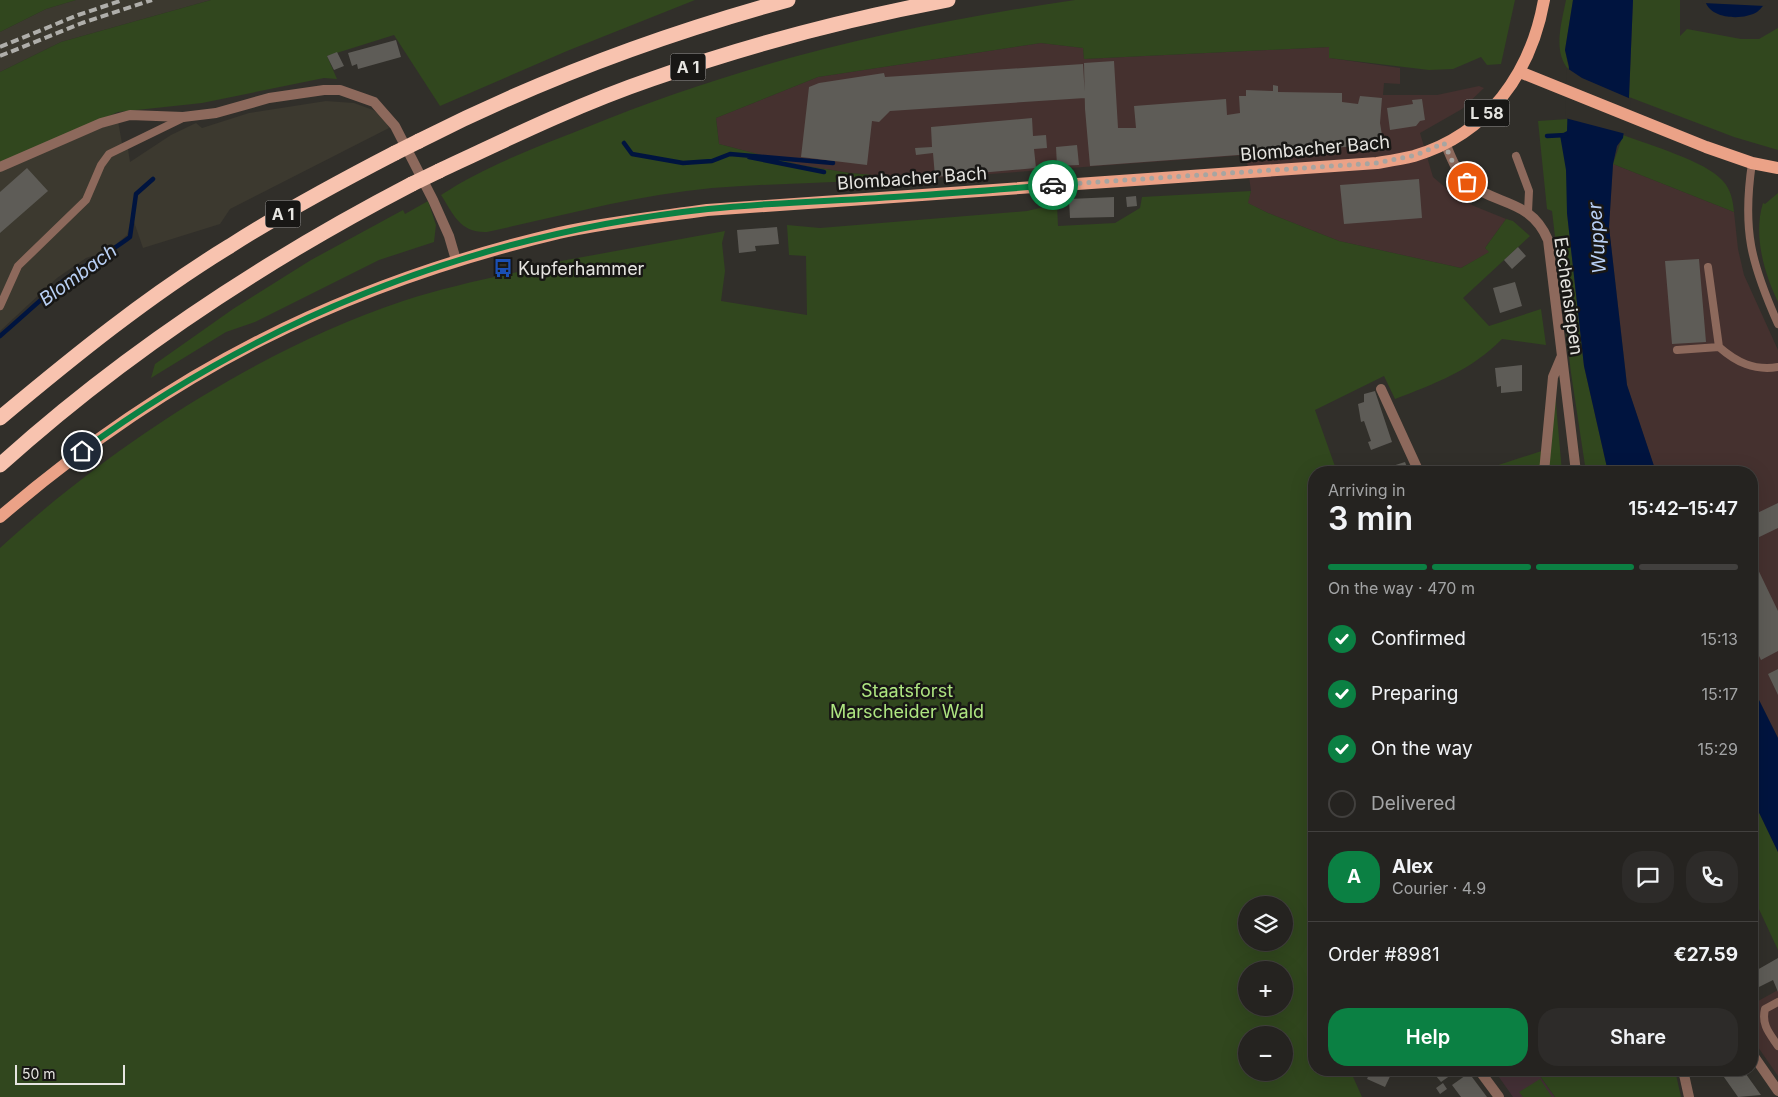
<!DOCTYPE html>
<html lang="en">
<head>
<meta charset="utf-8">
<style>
  :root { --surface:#252320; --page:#2d2b29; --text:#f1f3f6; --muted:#a3a4a5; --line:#42403e; --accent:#0b8043 }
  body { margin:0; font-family:Inter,sans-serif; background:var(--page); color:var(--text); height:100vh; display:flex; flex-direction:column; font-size:19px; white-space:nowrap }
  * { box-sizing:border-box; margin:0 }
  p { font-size:16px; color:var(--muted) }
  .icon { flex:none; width:28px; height:28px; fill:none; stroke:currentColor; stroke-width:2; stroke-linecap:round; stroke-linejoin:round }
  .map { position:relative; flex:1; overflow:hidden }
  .drawer { position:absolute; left:1308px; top:466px; width:450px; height:610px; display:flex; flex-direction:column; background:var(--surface); border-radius:20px; box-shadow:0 5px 20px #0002,0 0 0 1px var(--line) }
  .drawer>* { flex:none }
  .controls { position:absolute; left:1238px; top:896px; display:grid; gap:10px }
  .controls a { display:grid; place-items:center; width:55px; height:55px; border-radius:50%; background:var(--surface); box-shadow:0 5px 20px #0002,0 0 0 1px var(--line); font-size:25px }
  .scale { position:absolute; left:15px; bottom:12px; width:110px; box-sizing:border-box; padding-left:5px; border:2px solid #e6e5e1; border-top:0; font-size:14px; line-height:18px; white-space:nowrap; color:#e6e5e1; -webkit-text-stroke:4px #181715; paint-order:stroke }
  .pin { position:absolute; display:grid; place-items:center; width:42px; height:42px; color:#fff; margin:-21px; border:2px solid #fff; border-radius:50%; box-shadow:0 1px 5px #0007 }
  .courier { position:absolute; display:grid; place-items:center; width:50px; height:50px; margin:-25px; border:4px solid #0b8043; border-radius:50%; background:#fff; color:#222; box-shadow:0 1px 6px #0007 }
  .overview em { font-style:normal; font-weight:600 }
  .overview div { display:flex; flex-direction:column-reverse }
  .overview { display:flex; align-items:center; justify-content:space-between; height:85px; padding:0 20px }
  h1 { font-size:32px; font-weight:600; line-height:38px }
  .bar { display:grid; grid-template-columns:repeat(4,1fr); gap:8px 5px; align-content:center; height:60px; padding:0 20px }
  .bar i { height:6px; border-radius:4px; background:var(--line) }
  .bar .on { background:var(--accent) }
  .bar p { grid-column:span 4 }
  .line { display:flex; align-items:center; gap:12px; padding:0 20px; border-top:1px solid var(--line) }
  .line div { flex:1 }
  .round { display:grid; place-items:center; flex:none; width:52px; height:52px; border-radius:20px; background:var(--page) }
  ol { padding:0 20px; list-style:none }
  li { display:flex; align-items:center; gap:15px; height:55px }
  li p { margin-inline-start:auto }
  li .icon { padding:5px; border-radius:50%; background:var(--accent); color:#fff; stroke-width:4 }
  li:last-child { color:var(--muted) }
  li i { width:28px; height:28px; border:2px solid var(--line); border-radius:50% }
  .cta { display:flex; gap:10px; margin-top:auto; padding:10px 20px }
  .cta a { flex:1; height:58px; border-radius:20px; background:var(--accent); color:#fff; font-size:20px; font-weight:600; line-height:58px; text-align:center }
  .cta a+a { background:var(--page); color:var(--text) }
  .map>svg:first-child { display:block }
</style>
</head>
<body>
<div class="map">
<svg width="1778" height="1097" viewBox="0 0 1778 1097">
  <rect width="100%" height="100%" fill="#312f2a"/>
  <path fill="#3c392f" d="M76,0H211L61,42L0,72V32L46,9Z
    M326,101L354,103L373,110L382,116L389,128L230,209L220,224L143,248L132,216L127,235L108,251L86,258L57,278L0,331V171L118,121L123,149H128L130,162L171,135L196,123L202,128L249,113Z"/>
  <path fill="#45312f" d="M1041,43L1083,48L1084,59L1330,47V58L1400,68V84L1384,83L1383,95H1437L1479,86L1484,88L1462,109L1420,133L1433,177L1453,194L1474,206L1506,219L1485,248L1490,252L1461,268L1339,241L1268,213L1247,203L1251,191L1246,155L936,178H906L850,173L800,165L719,144L716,118L818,77Z
    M1613,164L1734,212L1738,249L1744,275L1778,350V738L1751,684V472H1656L1627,385L1609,227Z
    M1778,990V1076L1751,1037V1005Z"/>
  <path fill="#443036" d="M1494,1070H1550L1540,1076L1555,1097H1513Z"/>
  <path fill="#31471e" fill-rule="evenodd" d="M0,0H76L46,9L0,32Z
    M211,0H695L567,51L440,106L394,35L327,56L337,79L324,78L202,103L118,112L0,164V72L61,42Z
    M1075,0H1515L1501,64L1487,65L1481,57L1453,69L1429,70L1329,58V47L1084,59L1083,48L1041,43L818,77L716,118L719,144L800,165L850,173L906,178C841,183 776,183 712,188C636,195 561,216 487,232C460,233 454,215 441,195C485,166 537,147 585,128C746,62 903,25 1075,0Z
    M1566,0H1573L1565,50L1569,70C1552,51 1562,22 1566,0Z
    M1633,0H1680V36L1687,29L1741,39H1759L1778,28V150L1734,137L1629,97Z
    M1568,119L1567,213L1584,366L1608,472H1586L1571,373L1552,211L1547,209L1538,121Z
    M1623,135C1649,145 1705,161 1722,180C1731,189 1733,201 1734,212L1613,164Z
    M1251,191L1248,203L1268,213L1339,241L1461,268L1489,252L1485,248L1506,219L1513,221L1530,236L1463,298L1489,326L1541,309L1546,345L1502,339C1472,370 1434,384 1395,399L1384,376L1315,410L1337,472H1314V1070H1350L1362,1097H0V548C111,446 259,349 403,301C450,286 498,276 546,266L550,263L725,231L722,243L725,271L721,301L807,315L806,256L789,255L787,225L820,228L1027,211L1057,204L1058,226L1115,223L1140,208L1142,197ZM1246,905H1284V942H1246ZM1246,970H1284V1008H1246ZM1246,1035H1284V1072H1246Z
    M1778,193V302C1764,273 1753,235 1763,203L1765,204Z
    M428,201L436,225L434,242L379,260L255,322L226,332L151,378L155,364L233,309L311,260L403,210L405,214Z
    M1555,393L1562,472H1477L1551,448Z
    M1751,796L1778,852V950L1751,892Z
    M1550,1070H1675L1681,1097H1555L1540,1076Z
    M1540,1079L1552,1097H1523L1519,1092Z"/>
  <path fill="#00143f" d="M1573,0H1633L1629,97L1623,138L1617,146L1613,164L1609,227L1627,385L1656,472H1608L1584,366L1567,213L1566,170L1560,135L1567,131L1569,67L1565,50Z
    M1705,0H1768C1764,4 1761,9 1757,12C1742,21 1709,19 1705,0Z
    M1751,684L1778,738V852L1751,796Z"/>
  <path fill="#312f2a" d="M1702,0H1770L1765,6L1703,3Z
    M1567,68L1582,78L1631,99L1626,134L1565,118Z"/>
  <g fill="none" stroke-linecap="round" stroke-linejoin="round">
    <path stroke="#00143f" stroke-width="4.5" d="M1547,136L1566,135
      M624,143L632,154L683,163L712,161L730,154L833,163
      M749,157L824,172
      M0,336C21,318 41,299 62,282C84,265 108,254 130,237L136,194L153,179"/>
  </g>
  <path fill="#5e5c57" d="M396,40L401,57L358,69L357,64L352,66L348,53Z
    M337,52L344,66L334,70L327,56Z
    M1114,61L1118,128H1136L1134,106L1226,99L1227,115L1240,113L1239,96H1246V90L1273,91V85L1278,86V92L1342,93V102L1358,104L1360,96L1382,98L1380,123L1383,141L1345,147L1090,166L1085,109L1084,63Z
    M1083,64L1085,98L890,111L879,122L872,121L867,165L801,157L809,87L819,83L884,73L885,77Z
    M1422,99L1425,120L1420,121L1416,126L1390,130L1387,108L1413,104L1412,100Z
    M1032,118L1033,136L1046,135L1047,148L1034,149L1036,168L935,177L933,153L916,155L915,148L932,147L931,127Z
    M1077,145L1079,165L1057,166L1056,147Z
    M27,168L48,191L0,233V192Z
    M1419,179L1422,218L1344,224L1340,185Z
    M1136,196L1137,206L1127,207L1126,197Z
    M1114,197V217L1070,218L1069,199Z
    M777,227L779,244L755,246L756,251L739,253L737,230Z
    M1518,247L1526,256L1512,269L1504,260Z
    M1699,259L1706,342L1672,344L1665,261Z
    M1515,282L1522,306L1500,313L1493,288Z
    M1522,365V391L1501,393V386L1497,387L1495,368Z
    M1375,391L1392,442L1371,450L1368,442L1371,441L1364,421L1361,422L1358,404L1364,402V394Z
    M1405,462L1409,472H1385L1383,469Z
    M1778,503V528L1751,541V516Z
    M1751,555L1778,611V651L1761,660L1751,640Z
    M1778,669V695L1768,674Z
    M1778,958V992L1773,980L1751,991V959L1757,970Z
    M1371,1070H1393L1385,1087L1367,1079Z
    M1431,1070H1447L1451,1075L1441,1082Z
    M1719,1070H1743L1761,1095L1738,1097Z
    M1469,1073L1487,1097H1461L1452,1085Z
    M1443,1083L1447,1089L1440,1094L1436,1088Z"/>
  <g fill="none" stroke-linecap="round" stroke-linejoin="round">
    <path stroke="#8d695c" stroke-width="8" d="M1516,156L1529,191L1528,212
      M1752,163C1742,230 1751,263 1778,324
      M0,306L18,266L86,200L101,165L109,154L183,118
      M1719,347C1736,362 1754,371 1778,367
      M1677,350L1719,347L1708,267
      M1778,1002L1765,1009C1761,1025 1770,1034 1778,1046"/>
    <path stroke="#8d695c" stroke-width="10" d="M1445,143C1451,157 1456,172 1468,183C1497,206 1531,199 1548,240L1576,472
      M0,167L101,123L130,115L183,117L216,113L269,98L324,90H340L374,102L395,126L433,200L449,236L456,260
      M1381,389L1419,472
      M1544,472L1553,377L1561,358
      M1751,1052L1778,1091
      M1479,1070L1499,1097
      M1683,1070L1689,1097"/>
    <path stroke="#eba287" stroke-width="12" d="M1520,72L1706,147L1752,163L1778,168
      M0,517C170,371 341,285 559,233C608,222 658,217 707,210L1377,163C1389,161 1402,159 1414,156C1488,134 1531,73 1544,0"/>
    <path stroke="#f8c3af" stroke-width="15" d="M419,141C537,81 660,35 788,0
      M439,171C509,138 579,104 652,79C748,45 848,19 948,0
      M0,418C73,357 148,296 230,246C283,212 339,182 395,153
      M0,465C124,353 264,261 412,184"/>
    <path stroke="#afaeaa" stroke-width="4" stroke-dasharray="8 4" stroke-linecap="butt" d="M0,47L78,15L123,0
      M0,56L82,23L152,0"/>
    <path stroke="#f8c3af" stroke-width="15" d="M395,153L419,141
      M412,184L439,171"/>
  </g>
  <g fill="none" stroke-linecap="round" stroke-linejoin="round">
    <path stroke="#a7a5a1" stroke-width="5" stroke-dasharray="0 9" d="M1053,185L1377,163L1416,155L1444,143L1454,165L1467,182"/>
    <path stroke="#0b8043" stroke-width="6" d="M82,451C270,313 477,234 708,209C775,202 842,201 909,196C957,193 1005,189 1053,185"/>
  </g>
  <defs>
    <g id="bus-bare" transform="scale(1.5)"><path d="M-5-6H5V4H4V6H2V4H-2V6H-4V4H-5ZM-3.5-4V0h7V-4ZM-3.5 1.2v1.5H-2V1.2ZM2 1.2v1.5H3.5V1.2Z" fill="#1a4fb4" stroke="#181715" stroke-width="2.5" paint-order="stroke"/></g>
  </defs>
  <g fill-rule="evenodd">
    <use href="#bus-bare" x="503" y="268"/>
  </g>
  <g text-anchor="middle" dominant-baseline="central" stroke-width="5" stroke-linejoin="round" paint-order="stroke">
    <g fill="#181715" stroke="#a8a7a4" stroke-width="1">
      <rect x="670.5" y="53.5" width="35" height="27" rx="4"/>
      <rect x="1464.5" y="99.5" width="45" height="27" rx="4"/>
      <rect x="265.5" y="200.5" width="35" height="27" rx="4"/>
    </g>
    <g font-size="16" font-weight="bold" fill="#e6e5e1">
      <text x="688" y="67">A 1</text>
      <text x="1487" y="113">L 58</text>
      <text x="283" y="214">A 1</text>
    </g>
    <g font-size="18" fill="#e6e5e1" stroke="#181715">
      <text transform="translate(1315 148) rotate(-5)">Blombacher Bach</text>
      <text transform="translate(912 178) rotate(-4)">Blombacher Bach</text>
      <text transform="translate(1569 296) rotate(82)">Eschensiepen</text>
    </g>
    <g font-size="18" fill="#e6e5e1" stroke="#181715" text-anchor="start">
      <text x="518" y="268">Kupferhammer</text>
    </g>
    <g font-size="18" fill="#aee581" stroke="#181715">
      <text x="907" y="690">Staatsforst<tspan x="907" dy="21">Marscheider Wald</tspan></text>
    </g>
    <g font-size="19" font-style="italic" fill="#b9d0f5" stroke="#181715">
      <text transform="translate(1597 238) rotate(-94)">Wupper</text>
      <text transform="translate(78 275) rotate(-36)">Blombach</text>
    </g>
  </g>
</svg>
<div class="controls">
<a><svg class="icon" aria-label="layers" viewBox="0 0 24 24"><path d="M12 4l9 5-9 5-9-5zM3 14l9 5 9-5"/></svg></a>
<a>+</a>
<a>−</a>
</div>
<div class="scale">50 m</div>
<div class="pin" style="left:1467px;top:182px;background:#ea580c"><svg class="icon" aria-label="bag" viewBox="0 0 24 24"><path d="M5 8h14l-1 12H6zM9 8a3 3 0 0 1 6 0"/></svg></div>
<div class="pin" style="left:82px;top:451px;background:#1f2937"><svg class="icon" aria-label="home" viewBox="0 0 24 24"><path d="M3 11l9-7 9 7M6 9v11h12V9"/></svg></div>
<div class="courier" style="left:1053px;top:185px"><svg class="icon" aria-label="car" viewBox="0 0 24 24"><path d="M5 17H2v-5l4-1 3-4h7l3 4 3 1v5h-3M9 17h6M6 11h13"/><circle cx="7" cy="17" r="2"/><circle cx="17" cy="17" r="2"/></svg></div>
<section class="drawer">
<div class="overview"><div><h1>3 min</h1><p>Arriving in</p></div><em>15:42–15:47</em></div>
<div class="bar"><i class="on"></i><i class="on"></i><i class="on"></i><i></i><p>On the way · 470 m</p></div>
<ol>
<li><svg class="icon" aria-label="check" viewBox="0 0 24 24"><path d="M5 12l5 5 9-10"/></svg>Confirmed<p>15:13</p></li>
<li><svg class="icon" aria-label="check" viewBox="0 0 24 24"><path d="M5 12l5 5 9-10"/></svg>Preparing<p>15:17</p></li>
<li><svg class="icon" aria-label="check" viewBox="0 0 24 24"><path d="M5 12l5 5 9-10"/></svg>On the way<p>15:29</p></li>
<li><i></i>Delivered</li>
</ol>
<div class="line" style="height:90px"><b class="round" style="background:var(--accent);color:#fff">A</b><div><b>Alex</b><p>Courier · 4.9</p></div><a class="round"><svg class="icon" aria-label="chat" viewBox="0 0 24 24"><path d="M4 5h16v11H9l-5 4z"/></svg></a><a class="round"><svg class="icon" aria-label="phone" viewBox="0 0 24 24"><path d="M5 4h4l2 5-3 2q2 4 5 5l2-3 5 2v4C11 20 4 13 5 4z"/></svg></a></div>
<div class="line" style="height:65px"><div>Order #8981</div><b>€27.59</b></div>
<div class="cta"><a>Help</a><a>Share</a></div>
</section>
</div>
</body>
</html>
